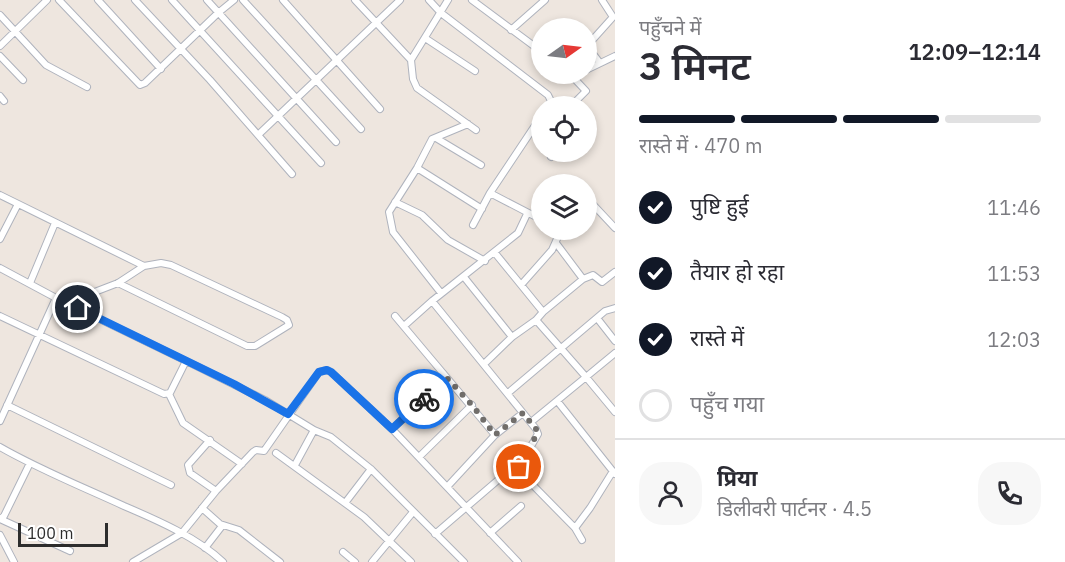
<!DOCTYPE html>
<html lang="hi">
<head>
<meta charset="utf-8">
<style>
  :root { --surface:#fff; --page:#f7f7f7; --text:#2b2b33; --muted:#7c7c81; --line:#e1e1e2; --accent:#111827 }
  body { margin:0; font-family:"IBM Plex Sans","Noto Sans Devanagari",sans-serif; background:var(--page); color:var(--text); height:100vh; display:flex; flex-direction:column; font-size:22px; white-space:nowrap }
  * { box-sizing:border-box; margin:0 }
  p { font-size:20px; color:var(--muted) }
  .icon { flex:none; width:33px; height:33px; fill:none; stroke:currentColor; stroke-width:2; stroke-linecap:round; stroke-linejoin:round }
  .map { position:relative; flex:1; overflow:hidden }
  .details { display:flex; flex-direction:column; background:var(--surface); width:450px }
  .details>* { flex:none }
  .needle { width:39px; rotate:76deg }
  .tools { position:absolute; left:531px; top:18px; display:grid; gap:12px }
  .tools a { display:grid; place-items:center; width:66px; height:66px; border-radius:50%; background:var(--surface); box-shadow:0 3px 9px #0003; font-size:30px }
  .scale { position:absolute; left:18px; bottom:15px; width:90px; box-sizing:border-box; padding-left:6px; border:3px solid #2d2d2d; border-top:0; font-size:16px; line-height:21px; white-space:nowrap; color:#2d2d2d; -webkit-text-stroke:4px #fff; paint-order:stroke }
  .pin { position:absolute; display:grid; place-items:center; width:51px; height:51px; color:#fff; margin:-26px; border:3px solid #fff; border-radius:50%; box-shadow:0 2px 6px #0007 }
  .courier { position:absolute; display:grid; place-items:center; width:60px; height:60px; margin:-30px; border:4px solid #1a73e8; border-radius:50%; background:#fff; color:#222; box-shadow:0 2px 8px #0007 }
  .headline em { font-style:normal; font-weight:600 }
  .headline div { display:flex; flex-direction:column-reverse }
  .headline { display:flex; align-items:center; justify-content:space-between; height:102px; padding:0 24px }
  h1 { font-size:39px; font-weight:600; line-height:45px }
  .bar { display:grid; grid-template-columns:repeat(4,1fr); gap:9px 6px; align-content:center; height:72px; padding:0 24px }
  .bar i { height:8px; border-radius:4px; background:var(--line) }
  .bar .on { background:var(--accent) }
  .bar p { grid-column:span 4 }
  .line { display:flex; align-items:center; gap:15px; padding:0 24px; border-top:2px solid var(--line) }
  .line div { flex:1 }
  .round { display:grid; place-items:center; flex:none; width:63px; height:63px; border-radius:24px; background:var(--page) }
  ol { padding:0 24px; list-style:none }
  li { display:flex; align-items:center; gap:18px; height:66px }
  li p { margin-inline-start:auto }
  li .icon { padding:6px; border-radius:50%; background:var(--accent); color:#fff; stroke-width:4 }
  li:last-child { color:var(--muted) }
  li i { width:33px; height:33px; border:3px solid var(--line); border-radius:50% }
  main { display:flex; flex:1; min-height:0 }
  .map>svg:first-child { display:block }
</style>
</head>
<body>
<main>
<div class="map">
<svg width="615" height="562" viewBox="0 0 615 562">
  <rect width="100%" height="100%" fill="#eee6df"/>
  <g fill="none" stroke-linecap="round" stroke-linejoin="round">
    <g stroke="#afb3bd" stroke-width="8">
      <path id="minor" d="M59,0L140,85L145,83L218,13L234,0
        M98,0L161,69
        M135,0L210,80L292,174
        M172,0L321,163
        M207,0L336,142
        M243,0L361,129
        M283,0L380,109
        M355,0L411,60
        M429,0L441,13L548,95L551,101L548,106
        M448,0L411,60L413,79L417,88L476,130
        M472,0L542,52
        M0,15L46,65L87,87
        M511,30L545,0
        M425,38L475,71
        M0,46L47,0
        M0,56L23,80
        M600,63L587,46L613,17L602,0
        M586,70L615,56
        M570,74L586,91L571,106
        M0,96L4,101
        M258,135L400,0
        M436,138L481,165
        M551,157L555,152
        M417,168L482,209
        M490,193L542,220
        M0,195L144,266L118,283L66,303
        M586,197L615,228
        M395,202L422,215L448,240L485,261
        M527,214L518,233L432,301L536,429L538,434L519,467V471L575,528L582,540
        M473,225L490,193L542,115
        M0,239L18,204
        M556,243L583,279
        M0,268L56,298L186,361L170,393L164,394L0,316
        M464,277L512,337
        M30,283L55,223
        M118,283L247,346H255L289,325L287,320L282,317L171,265L161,263L144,266
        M521,285L552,250L561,230
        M441,293L393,232L389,212L417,168L432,139L468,124
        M543,312L583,279L593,275L602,282L615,272
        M395,316L495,435
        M597,318L615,341
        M536,320L586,377L615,353
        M404,326L432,301
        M186,361L265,400L314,430L331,437L371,469L464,562
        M484,364L512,337L536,320L543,312L495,253
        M508,393L605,311L615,308
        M169,394L183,423L242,464
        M558,402L615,474
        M7,405L171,485
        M0,421L56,298
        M531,422L586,377L615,412
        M392,429L447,378
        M210,440L188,465L190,473L216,491
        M0,447C40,470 83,487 124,506C157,520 198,538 223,562
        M276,453L364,517L411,562
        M419,457L472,405
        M295,465L314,430
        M447,487L495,435L523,413
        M345,503L371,469
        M202,508L220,524L239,530L280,562
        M0,519L70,551
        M0,519L4,516L30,463
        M575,528L590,508L613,471
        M490,533L521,506
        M435,534L498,480
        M0,535L14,562
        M205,548L222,526
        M343,552L355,562
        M133,562L182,533L216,491L253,452L256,450L264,451L319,372L327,370L331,372L392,429L518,562
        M372,562L413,512"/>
    </g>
    <use href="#minor" stroke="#fff" stroke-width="6"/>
  </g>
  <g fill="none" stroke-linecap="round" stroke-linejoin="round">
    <path stroke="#716e6b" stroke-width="6" stroke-dasharray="0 10.8" d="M424,399L447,378L472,405L495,435L523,413L536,429L537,434L519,467"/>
    <path stroke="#1a73e8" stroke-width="8" d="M78,308L234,384L288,414L319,372L327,370L331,372L392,429L424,399"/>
  </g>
</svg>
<div class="tools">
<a><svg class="needle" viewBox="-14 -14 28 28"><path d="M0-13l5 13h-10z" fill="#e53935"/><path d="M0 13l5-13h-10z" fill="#7c7c81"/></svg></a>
<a><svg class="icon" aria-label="locate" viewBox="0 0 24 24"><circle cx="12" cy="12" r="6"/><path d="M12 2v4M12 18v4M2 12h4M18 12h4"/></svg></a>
<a><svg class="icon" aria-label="layers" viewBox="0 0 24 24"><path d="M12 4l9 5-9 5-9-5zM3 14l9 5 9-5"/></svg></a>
</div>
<div class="scale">100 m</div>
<div class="pin" style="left:519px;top:467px;background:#ea580c"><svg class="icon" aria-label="bag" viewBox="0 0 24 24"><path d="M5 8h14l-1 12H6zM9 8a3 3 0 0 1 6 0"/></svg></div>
<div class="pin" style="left:78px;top:308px;background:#1f2937"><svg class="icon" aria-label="home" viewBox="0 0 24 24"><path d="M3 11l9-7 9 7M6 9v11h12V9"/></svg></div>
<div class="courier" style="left:424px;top:399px"><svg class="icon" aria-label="bike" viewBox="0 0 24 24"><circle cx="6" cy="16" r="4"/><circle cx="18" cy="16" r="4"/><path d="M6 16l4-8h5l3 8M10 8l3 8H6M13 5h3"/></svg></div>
</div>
<section class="details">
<div class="headline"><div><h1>3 मिनट</h1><p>पहुँचने में</p></div><em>12:09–12:14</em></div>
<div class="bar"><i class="on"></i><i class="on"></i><i class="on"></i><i></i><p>रास्ते में · 470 m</p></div>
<ol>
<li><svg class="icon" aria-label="check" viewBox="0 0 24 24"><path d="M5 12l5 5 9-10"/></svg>पुष्टि हुई<p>11:46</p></li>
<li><svg class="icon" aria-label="check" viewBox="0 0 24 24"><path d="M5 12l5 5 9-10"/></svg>तैयार हो रहा<p>11:53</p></li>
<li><svg class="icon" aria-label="check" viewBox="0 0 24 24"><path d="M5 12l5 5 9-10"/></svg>रास्ते में<p>12:03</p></li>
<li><i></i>पहुँच गया</li>
</ol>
<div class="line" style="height:108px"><a class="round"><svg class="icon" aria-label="person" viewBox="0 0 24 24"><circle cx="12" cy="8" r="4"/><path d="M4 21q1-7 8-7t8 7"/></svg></a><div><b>प्रिया</b><p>डिलीवरी पार्टनर · 4.5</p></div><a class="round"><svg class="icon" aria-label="phone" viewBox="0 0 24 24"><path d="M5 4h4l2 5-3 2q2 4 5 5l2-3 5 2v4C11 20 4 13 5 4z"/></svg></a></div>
</section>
</main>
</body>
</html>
